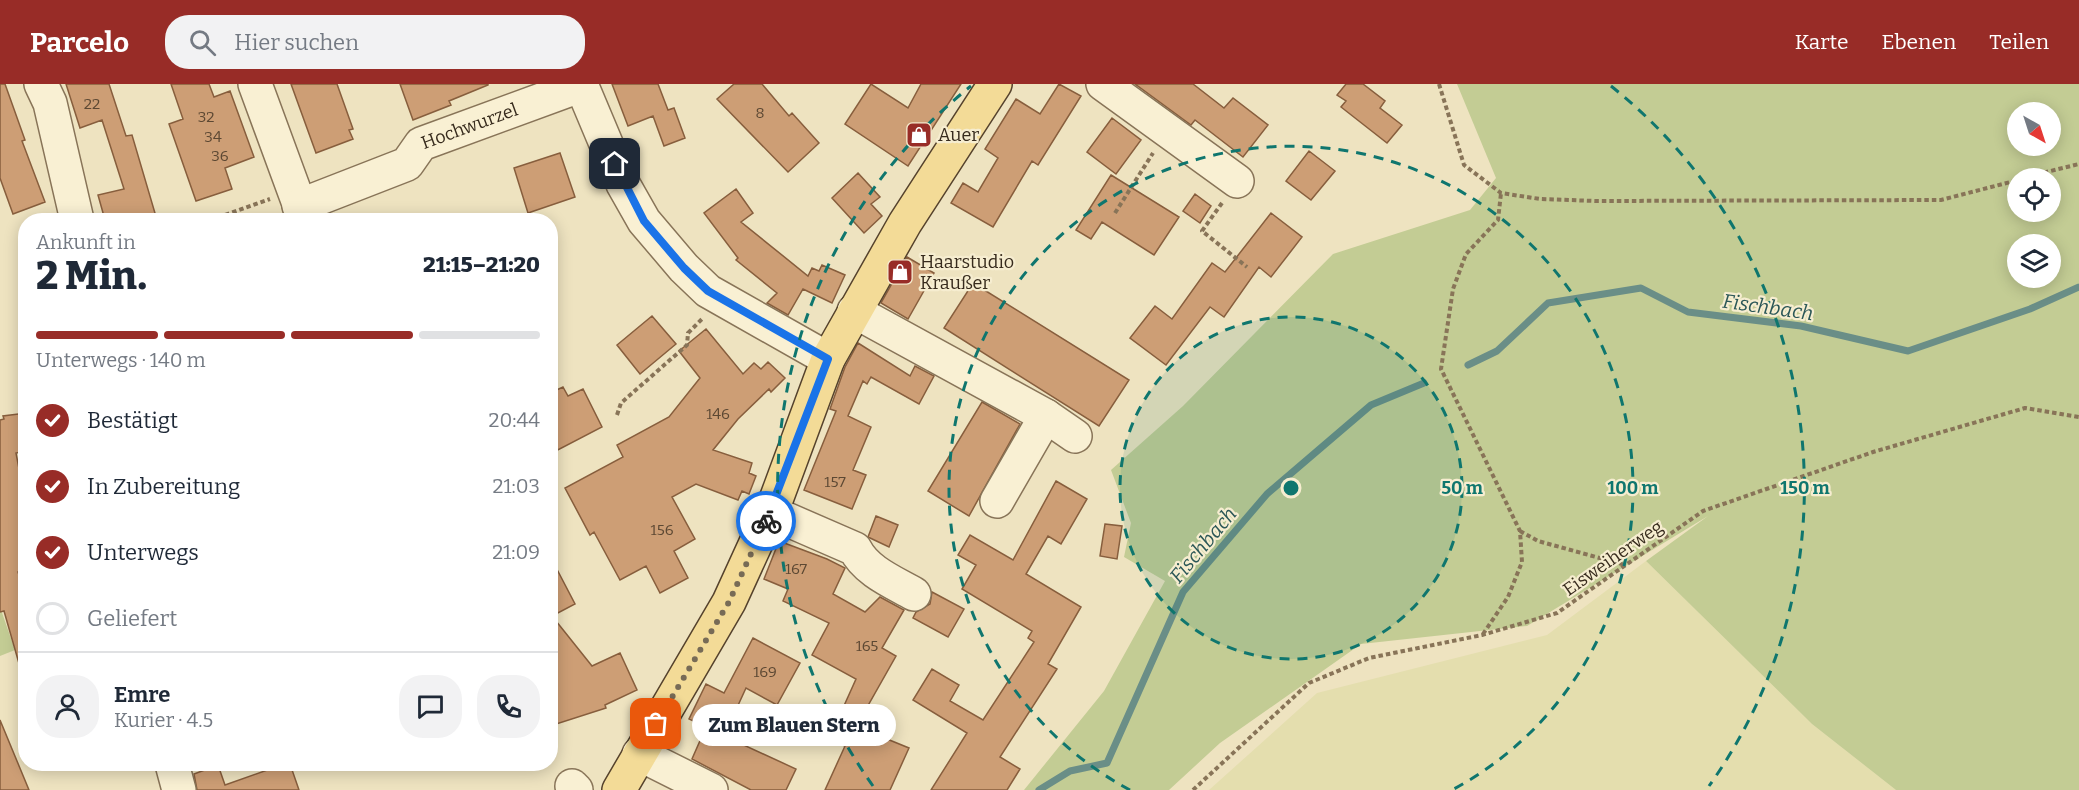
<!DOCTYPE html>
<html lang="de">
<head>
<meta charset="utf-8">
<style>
  :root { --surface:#fff; --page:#f2f2f3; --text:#1f2937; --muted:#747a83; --line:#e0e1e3; --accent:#982c27 }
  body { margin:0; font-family:Bitter,serif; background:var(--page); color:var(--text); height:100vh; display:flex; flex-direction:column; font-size:22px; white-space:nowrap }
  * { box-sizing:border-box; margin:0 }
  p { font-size:20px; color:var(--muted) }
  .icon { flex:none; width:33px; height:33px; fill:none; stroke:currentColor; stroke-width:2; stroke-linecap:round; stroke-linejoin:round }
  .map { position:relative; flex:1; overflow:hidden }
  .drawer { position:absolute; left:18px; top:129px; width:540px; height:558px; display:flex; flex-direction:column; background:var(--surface); border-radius:24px; box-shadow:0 3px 15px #0003 }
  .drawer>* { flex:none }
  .needle { width:39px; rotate:141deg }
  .fabs { position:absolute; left:2007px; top:18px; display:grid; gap:12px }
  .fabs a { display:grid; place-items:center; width:54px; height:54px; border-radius:50%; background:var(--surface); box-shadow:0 3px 15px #0003; font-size:30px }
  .pin { position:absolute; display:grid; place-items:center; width:51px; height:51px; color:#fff; margin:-26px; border-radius:12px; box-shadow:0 3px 9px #0006 }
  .courier { position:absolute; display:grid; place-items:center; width:60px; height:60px; margin:-30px; border:4px solid #1a73e8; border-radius:50%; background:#fff; color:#222; box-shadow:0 2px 8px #0007 }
  .bubble { position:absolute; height:42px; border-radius:21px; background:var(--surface); box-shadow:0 3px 15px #0003; font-size:20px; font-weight:800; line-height:42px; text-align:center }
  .head em { font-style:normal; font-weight:800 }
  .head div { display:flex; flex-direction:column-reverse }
  .head { display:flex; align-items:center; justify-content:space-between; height:102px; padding:0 18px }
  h1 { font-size:39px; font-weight:800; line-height:45px }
  .bar { display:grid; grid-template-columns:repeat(4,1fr); gap:9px 6px; align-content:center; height:72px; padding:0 18px }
  .bar i { height:8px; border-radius:4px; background:var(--line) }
  .bar .current { background:var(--accent) }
  .bar p { grid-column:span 4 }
  .line { display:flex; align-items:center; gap:15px; padding:0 18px; border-top:2px solid var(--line) }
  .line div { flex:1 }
  .round { display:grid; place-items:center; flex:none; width:63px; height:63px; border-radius:24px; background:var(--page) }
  ol { padding:0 18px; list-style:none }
  li { display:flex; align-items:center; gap:18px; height:66px }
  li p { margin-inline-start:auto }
  li .icon { padding:6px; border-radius:50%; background:var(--accent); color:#fff; stroke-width:4 }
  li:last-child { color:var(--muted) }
  li i { width:33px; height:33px; border:3px solid var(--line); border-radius:50% }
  header { display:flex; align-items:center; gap:36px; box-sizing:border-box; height:84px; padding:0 30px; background:var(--accent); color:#fff }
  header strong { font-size:28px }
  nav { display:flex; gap:33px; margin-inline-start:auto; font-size:21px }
  .search { width:420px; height:54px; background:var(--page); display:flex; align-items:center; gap:15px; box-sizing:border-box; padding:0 21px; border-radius:24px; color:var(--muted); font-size:22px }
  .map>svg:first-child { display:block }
</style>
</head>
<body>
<header>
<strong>Parcelo</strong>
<div class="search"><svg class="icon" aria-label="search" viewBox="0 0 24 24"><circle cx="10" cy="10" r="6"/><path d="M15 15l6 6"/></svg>Hier suchen</div>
<nav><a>Karte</a><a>Ebenen</a><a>Teilen</a></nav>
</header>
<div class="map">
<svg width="2079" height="706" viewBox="0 0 2079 706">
  <rect width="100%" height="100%" fill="#eee3c0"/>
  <path fill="#e4deae" d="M1646,477L1812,640L1896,706H1209L1317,609L1547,551Z"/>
  <path fill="#c3cc94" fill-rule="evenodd" d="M1457,0H2079V706H1896L1812,640L1646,477L1708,432L1527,542L1361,560L1220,659L1169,706H1024L1104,607L1165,497L1124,473L1131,439L1111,386L1183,322L1333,170L1470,126L1496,94ZM2050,28V62H2018V28ZM2050,94V128H2018V94ZM2018,160H2050V194H2018Z
    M0,523L15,566L0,572Z"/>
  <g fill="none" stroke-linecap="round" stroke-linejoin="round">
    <path stroke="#6a8e87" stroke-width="7" d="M1468,281L1497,267L1548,219L1641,204L1688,228L1801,242L1908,267L2030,225L2079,203
      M1039,706L1070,687L1107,679L1183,508L1267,410L1371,321L1424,299"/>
  </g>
  <path fill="#cd9e75" stroke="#875e3d" stroke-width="1.5" d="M0,0H5L25,56L22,57L45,118L13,130L0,94Z
    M66,0H109L126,52L132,51L157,136H105L98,111L124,105L102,36L80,44Z
    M171,0H209L214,13L230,7L254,73L225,84L232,105L196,117L169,40L183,35Z
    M291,0H337L353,45L349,46L353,55L316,69Z
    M400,0H488V1L449,17L451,21L413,36Z
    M612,0H658L668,26L674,24L685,54L664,62L653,32L628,42Z
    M734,0H762L789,32L792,29L819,59L788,88L717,15Z
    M871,0L908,24L921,0H961L908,82L845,40Z
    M1059,0L1081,12L1038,81L1032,77L993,143L951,119L963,99L978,108L998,74L985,65L1016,15L1040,30Z
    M1135,0H1193L1224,24L1233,14L1268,41L1243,73L1195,36L1191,41Z
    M1346,0H1363L1385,17L1380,24L1402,41L1387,59L1341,23L1346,17L1337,11Z
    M1112,34L1141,56L1116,90L1087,68Z
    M1309,67L1335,87L1311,116L1286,97Z
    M560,69L575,113L528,129L514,84Z
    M858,89L880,113L871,120L882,132L864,149L832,114Z
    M1111,91L1179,133L1154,171L1102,138L1091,155L1076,146Z
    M736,105L753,129L741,138L808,192L812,184L819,187L822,181L845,191L832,219L803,205L788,231L767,219L777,209L736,176L738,174L704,129Z
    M1195,110L1211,122L1200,139L1183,127Z
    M1271,129L1302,153L1271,193L1259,183L1224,233L1210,223L1166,281L1130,254L1155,222L1172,235L1212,179L1225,188Z
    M907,173L934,189L908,235L881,219Z
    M973,199L1129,296L1099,342L944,244Z
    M652,232L676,260L640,290L617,261Z
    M706,245L743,290L754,279L761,285L768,278L785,294L771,308L769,305L738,335L713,366L752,379L749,389L756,392L749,410L742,407L738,416L696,400L672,413L695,455L674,467L688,494L660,509L646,482L620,496L594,448L590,451L565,404L623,373L617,361L669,333L700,294L679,267Z
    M858,259L910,292L915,282L934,292L919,320L871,293L867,300L863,297L848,332L871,343L853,386L866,391L852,425L804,406L836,327L830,325L845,283Z
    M563,303L568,312L583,305L602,343L550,370V309Z
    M982,318L1020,340L969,432L928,407Z
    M26,329V367L16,369L26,421V485L18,488L26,511V583H20L4,527L0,528V336L4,335L3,332Z
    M1056,397L1087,415L1061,460L1048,452L1026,490L1081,523L1048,580L1057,585L1000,673L1020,685L1007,706H931L967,649L913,616L932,585L959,601L950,617L983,636L1034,558L1028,554L1032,547L962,505L976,481L958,471L970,451L1013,476Z
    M876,432L898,441L889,463L868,453Z
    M1105,440L1122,442L1117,475L1100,472Z
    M779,457L827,475L845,484L833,510L865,528L880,513L904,526L882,564L896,572L865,627L894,639L887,655L909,664L890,706H825L845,662L829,655L856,595L812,571L829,539L783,517L788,505L764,495Z
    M550,472L575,520L552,532L592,582L620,569L637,606L605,621L606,624L550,642Z
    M932,508L964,525L948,553L913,534L916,528L930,520Z
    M753,554L800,579L777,621L746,604L724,652L796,685L786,706H751L692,675L706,643L689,635L706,600L724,609Z
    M0,636L29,706H0Z
    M272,680H290L299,706H197L194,690L218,681L225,701L273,684Z"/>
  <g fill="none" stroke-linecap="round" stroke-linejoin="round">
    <g stroke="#887458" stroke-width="36">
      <g id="minor">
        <path d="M41,0L50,19L77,136"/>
        <path d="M255,0L305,136"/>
        <path d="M581,0L623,100L644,137L684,184L708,207L828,275"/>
        <path d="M1103,0L1237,97"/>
        <path id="s1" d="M299,122L407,80L421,60L582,1"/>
        <path d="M854,227L1046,332L1075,352"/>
        <path d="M997,417L1046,332"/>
        <path d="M770,428L855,465C866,487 893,498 914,510"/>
        <path d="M639,670L711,706"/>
        <path d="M172,680L179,706"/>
        <path d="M572,702L576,706"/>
      </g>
    </g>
    <g stroke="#55422c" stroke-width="36">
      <path id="major" d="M619,706L729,518L777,413L828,275L905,139L995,0"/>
    </g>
    <path stroke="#887458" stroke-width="4" stroke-dasharray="4.5 3" stroke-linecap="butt" d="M1439,0L1464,81L1501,109L1540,115L1597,117L1941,116L2018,96
      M2022,94L2079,80
      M1222,119L1202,147L1247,183
      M1115,129L1153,69
      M211,136L270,115
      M617,331L621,319L687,261L688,249L703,234
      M1520,447L1538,457L1625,481
      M1483,550L1508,513L1522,478L1520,447L1441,285L1453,205L1466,170L1498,136L1501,109
      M1193,706L1309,599L1369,574L1482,551L1557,529L1703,427L1873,368L2025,324L2079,333"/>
    <use href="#minor" stroke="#f9f0d3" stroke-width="33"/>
    <use href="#major" stroke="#f3db97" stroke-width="33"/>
  </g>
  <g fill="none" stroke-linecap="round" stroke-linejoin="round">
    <path stroke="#776b56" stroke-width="6" stroke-dasharray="0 10.8" d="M656,640L729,518L766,437"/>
    <path stroke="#1a73e8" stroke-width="8" d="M615,80L644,137L684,184L708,207L828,275L766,437"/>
  </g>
  <circle cx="1291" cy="404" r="171" fill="#0f766e" fill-opacity=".12"/>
  <g fill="none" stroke="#0f766e" stroke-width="3" stroke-dasharray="10 8">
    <circle cx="1291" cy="404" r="171"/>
    <path d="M1130 706A342 342 0 1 1 1452 706"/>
    <path d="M873 702A514 514 0 0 1 971 2M1611 2A514 514 0 0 1 1709 702"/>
  </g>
  <defs>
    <g id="shop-square" transform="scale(1.35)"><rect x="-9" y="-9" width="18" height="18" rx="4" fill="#982c27" stroke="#f6edd0"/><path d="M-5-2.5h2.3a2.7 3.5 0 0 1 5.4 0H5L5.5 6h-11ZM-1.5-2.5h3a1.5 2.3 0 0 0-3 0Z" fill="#fff"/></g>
  </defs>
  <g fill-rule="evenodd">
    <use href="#shop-square" x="919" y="51"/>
    <use href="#shop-square" x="900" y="188"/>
  </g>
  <g text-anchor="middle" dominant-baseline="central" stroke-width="4.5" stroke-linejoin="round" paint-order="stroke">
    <g font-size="15" fill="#5c4833">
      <text x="92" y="20">22</text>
      <text x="760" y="29">8</text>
      <text x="206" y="33">32</text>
      <text x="213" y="53">34</text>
      <text x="220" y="72">36</text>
      <text x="718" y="330">146</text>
      <text x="835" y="398">157</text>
      <text x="662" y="446">156</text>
      <text x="796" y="485">167</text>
      <text x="867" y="562">165</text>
      <text x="765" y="588">169</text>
    </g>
    <g font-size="18" fill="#372b1d" stroke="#f6edd0">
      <text stroke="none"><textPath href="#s1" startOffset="192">Hochwurzel</textPath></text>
      <text transform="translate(1613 474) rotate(-35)">Eisweiherweg</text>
    </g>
    <g font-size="18" fill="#372b1d" stroke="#f6edd0" text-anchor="start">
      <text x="938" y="51">Auer</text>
      <text x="920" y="178">Haarstudio<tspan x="920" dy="21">Kraußer</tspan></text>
    </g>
    <g font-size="20" font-style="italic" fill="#2b5757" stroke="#f6edd0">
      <text transform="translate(1768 223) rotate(8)">Fischbach</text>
      <text transform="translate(1203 461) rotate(-50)">Fischbach</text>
    </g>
  </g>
  <circle cx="1291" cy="404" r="9" fill="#0f766e" stroke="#f6edd0" stroke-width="3"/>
  <g font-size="18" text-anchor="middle" font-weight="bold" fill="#0f766e" stroke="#f6edd0" stroke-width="4.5" stroke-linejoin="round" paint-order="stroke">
    <text x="1462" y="410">50 m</text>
    <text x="1633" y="410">100 m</text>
    <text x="1805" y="410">150 m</text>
  </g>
</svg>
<div class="fabs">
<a><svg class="needle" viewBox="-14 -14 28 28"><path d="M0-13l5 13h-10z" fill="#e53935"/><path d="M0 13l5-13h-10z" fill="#747a83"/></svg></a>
<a><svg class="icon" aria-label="locate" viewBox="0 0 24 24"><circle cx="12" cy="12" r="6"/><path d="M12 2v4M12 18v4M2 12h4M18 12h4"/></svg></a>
<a><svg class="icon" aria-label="layers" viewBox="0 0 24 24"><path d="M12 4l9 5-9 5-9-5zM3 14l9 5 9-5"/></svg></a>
</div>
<div class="pin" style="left:656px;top:640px;background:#ea580c"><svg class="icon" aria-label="bag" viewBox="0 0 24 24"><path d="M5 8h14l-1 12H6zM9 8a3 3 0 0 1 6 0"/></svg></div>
<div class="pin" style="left:615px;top:80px;background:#1f2937"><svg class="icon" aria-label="home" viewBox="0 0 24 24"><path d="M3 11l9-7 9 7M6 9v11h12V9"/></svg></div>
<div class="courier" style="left:766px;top:437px"><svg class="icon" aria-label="bike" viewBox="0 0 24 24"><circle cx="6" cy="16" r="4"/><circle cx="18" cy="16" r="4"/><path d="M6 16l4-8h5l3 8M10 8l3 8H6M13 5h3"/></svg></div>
<div class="bubble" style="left:692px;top:620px;width:204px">Zum Blauen Stern</div>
<section class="drawer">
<div class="head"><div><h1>2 Min.</h1><p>Ankunft in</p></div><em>21:15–21:20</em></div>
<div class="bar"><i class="current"></i><i class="current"></i><i class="current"></i><i></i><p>Unterwegs · 140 m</p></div>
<ol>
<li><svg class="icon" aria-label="check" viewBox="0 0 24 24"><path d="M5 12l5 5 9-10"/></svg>Bestätigt<p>20:44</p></li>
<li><svg class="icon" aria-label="check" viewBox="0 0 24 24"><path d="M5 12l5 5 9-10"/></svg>In Zubereitung<p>21:03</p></li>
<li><svg class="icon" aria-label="check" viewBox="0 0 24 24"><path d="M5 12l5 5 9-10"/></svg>Unterwegs<p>21:09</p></li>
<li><i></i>Geliefert</li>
</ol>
<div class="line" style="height:108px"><a class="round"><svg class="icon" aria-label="person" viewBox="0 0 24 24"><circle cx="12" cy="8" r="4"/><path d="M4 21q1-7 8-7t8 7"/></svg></a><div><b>Emre</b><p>Kurier · 4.5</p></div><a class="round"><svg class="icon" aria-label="chat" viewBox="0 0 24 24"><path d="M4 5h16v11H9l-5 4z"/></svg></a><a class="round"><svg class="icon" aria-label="phone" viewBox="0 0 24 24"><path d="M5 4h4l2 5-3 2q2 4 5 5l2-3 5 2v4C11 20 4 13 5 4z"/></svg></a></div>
</section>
</div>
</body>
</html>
